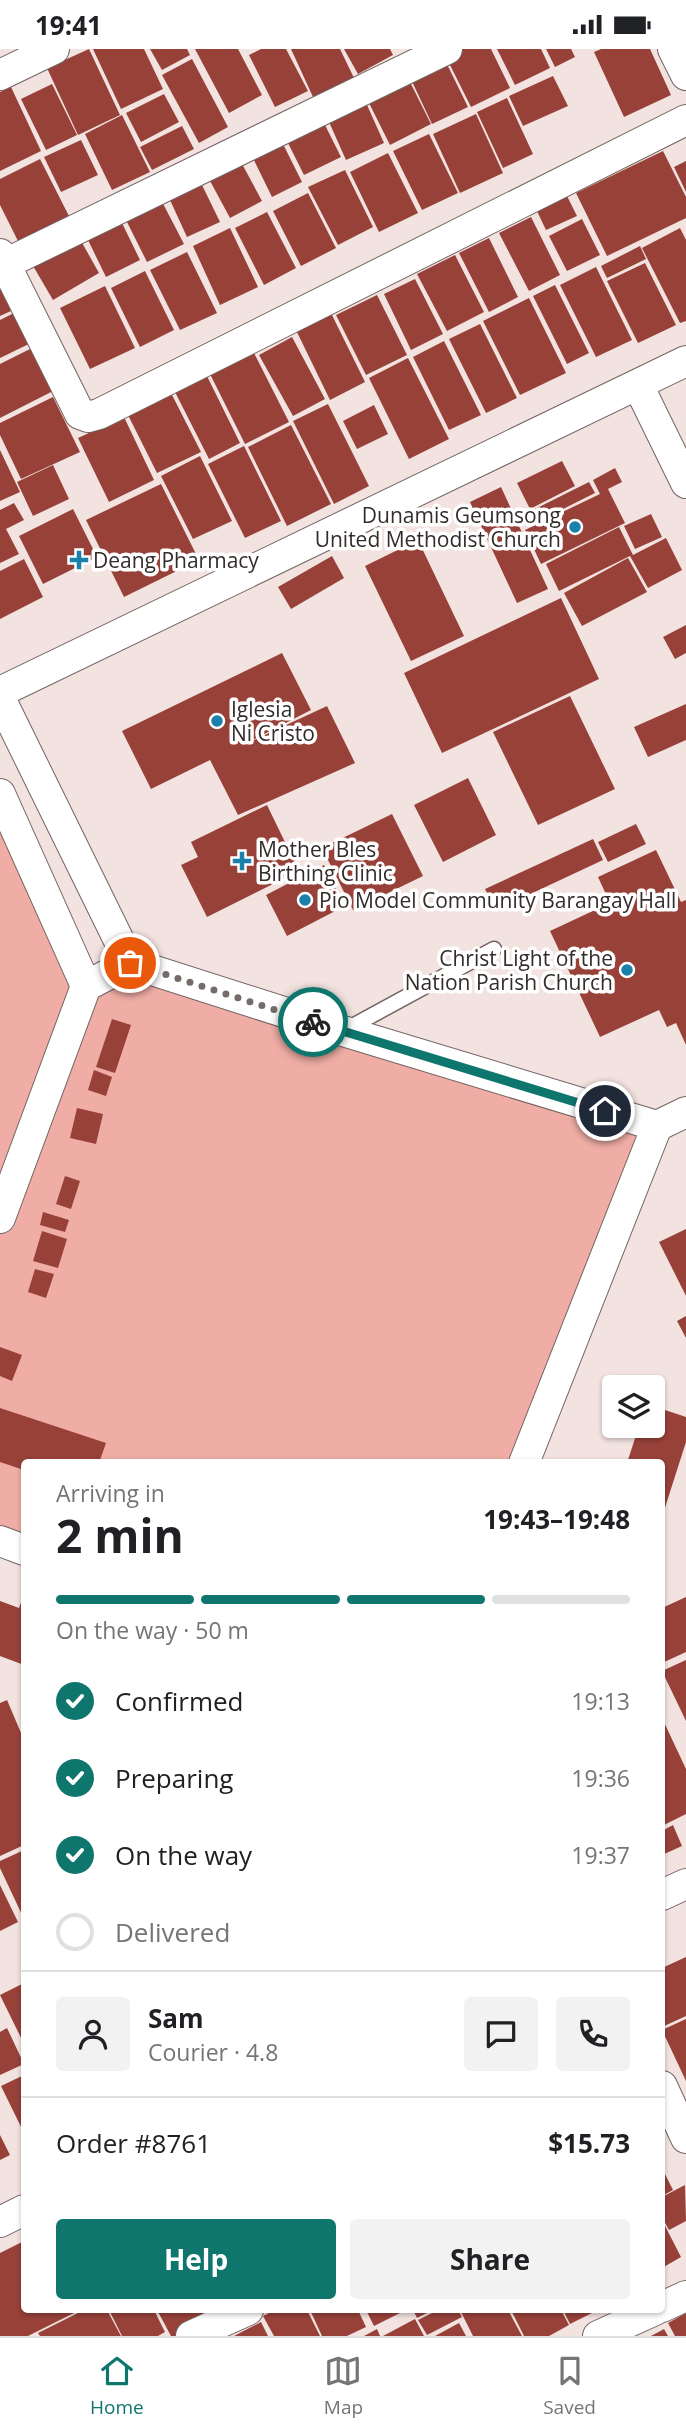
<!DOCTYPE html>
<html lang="en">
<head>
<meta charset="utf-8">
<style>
  :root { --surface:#fff; --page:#f2f2f2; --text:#202124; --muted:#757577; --line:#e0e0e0; --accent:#0f766e }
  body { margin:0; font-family:"Open Sans",sans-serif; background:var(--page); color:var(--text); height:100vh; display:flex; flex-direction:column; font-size:26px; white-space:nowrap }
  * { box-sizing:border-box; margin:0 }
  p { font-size:23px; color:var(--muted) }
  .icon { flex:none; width:38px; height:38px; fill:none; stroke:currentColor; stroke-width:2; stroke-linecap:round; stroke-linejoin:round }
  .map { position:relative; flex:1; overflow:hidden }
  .details { position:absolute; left:21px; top:1410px; width:644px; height:854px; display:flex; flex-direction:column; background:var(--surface); border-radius:7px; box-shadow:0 2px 5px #0004 }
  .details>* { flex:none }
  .buttons { position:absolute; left:602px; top:1326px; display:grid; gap:14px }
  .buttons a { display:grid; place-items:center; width:63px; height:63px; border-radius:7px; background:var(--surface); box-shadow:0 2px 5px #0004; font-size:35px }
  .pin { position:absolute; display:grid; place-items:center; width:60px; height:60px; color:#fff; margin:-30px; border:4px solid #fff; border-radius:50%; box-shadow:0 2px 7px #0007 }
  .courier { position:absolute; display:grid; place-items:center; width:70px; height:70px; margin:-35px; border:5px solid #0f766e; border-radius:50%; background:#fff; color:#222; box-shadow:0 2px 9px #0007 }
  .head em { font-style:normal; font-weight:700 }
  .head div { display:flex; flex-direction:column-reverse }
  .head { display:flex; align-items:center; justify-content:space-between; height:119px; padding:0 35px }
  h1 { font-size:46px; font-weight:700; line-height:52px }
  .bar { display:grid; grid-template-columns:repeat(4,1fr); gap:10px 7px; align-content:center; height:84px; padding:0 35px }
  .bar i { height:9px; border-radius:5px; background:var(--line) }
  .bar .selected { background:var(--accent) }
  .bar p { grid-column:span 4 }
  .line { display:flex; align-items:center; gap:18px; padding:0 35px; border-top:2px solid var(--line) }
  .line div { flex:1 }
  .round { display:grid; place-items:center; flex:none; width:74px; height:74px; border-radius:7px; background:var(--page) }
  ol { padding:0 35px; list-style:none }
  li { display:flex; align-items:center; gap:21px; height:77px }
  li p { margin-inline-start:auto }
  li .icon { padding:7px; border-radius:50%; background:var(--accent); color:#fff; stroke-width:4 }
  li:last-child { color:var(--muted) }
  li i { width:38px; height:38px; border:4px solid var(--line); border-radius:50% }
  .primary-button { display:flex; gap:14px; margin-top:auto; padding:14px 35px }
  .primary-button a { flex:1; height:80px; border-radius:7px; background:var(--accent); color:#fff; font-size:28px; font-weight:700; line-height:80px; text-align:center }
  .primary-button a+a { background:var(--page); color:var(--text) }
  .status { display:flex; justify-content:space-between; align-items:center; height:49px; padding:0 35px; background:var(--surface); direction:ltr }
  .status svg { height:19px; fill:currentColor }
  .tab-bar { display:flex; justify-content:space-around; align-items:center; height:98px; border-top:2px solid var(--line); background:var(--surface); font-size:19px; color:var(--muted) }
  .tab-bar a { display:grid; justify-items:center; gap:4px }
  .tab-bar .selected { color:var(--accent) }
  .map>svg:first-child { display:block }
</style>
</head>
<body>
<div class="status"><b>19:41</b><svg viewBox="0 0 49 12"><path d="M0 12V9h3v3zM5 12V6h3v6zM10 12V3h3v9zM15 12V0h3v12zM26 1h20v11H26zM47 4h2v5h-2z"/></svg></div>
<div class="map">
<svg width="686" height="2287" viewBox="0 0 686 2287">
  <rect width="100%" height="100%" fill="#f2e2e0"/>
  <path fill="#efada5" d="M0,745L86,937L130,914L657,1077L524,1414H24V1501L0,1492Z"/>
  <path fill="#974139" d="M89,0L120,66L78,86L47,19Z
    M93,0H144L163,40L121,60Z
    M150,0H187L190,6L162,21Z
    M195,0H238L262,46L229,64Z
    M261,0H286L308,42L275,58L249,6Z
    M291,0H340L354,29L313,48Z
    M344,0H390L393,6L358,25Z
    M462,0H491L510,39L471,58L446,8Z
    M497,0H541L550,19L515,36Z
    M546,0H571L575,8L555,18Z
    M601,0H650L671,46L624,68L594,3Z
    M443,7L468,58L432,75L408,24Z
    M192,10L228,78L199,94L162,26Z
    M405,23L431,75L390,96L364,44Z
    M553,27L568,57L523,77L509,47Z
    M52,35L77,86L46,101L21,50Z
    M11,38L41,102L0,122V43Z
    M164,45L179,73L141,93L126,64Z
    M363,47L384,94L346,111L325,64Z
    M507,49L533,105L503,119L477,63Z
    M476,65L503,124L460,144L433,85Z
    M122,66L150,123L112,141L85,85Z
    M321,68L341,108L304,126L284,86Z
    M182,77L194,100L152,121L140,98Z
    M429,85L458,144L422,161L393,102Z
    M280,89L302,133L272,148L251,105Z
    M81,91L98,126L61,143L44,108Z
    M663,102L686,148V169L607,207L576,144Z
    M388,104L418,164L379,183L350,123Z
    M40,110L71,171L20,196L0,156V130Z
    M686,112V143L674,118Z
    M241,113L262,152L230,169L209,130Z
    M345,121L373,178L338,196L308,138Z
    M202,136L220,173L187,188L170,151Z
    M308,144L336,199L301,217L273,162Z
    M566,145L577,167L546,181L536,160Z
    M159,147L184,195L147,213L123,165Z
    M267,163L296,219L264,236L235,179Z
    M531,168L560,226L529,242L499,184Z
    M582,170L600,206L567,222L549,187Z
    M122,174L140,211L106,228L88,191Z
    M230,179L258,238L220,256L193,197Z
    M680,179L686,191V272L680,274L642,199Z
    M76,183L99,224L53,251L29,210Z
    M489,189L518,248L489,263L459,204Z
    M640,197L646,210L607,229L601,217Z
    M187,203L217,264L180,281L150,221Z
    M455,206L484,263L447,282L417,225Z
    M645,214L676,276L638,294L607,232Z
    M596,218L632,291L596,308L560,236Z
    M145,222L174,281L140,298L111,239Z
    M415,230L443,285L411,301L384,245Z
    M555,236L589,304L567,315L533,247Z
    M105,237L135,299L90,320L60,259Z
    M0,239L11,262L0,267Z
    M377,246L407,306L366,326L336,266Z
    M529,249L566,324L520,346L483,272Z
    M18,262L33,293L0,309V271Z
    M330,262L365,333L330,351L295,279Z
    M480,275L517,349L486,364L449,290Z
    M292,288L325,350L293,367L259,306Z
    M444,292L481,366L449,381L413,308Z
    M36,297L57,340L0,369V315Z
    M251,298L289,373L245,395L207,319Z
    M408,309L449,390L409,410L369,329Z
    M206,325L240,394L209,410L174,341Z
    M169,340L201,403L157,424L126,362Z
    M53,348L80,403L21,430L0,386V374Z
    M328,355L369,437L334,455L293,372Z
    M374,356L388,385L357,400L343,372Z
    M124,368L154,431L109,453L78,389Z
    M291,376L331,455L287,477L248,398Z
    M244,397L281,472L245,489L208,415Z
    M0,401L20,443L0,452Z
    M200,407L232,472L193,490L161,427Z
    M562,412L575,437L530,460L517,434Z
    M53,416L69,450L33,467L17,433Z
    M615,419L622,433L608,440L625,474L541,515L525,481L600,445L593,431Z
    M589,433L595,444L529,477L523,466Z
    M161,435L199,511L124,548L86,471Z
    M501,438L548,540L517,554L470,453Z
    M14,454L24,471L6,480L19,505L0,514V461Z
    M73,460L97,508L43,535L19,487Z
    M651,465L662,488L635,500L624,477Z
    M619,478L633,506L666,489L682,521L648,539L630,507L559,542L546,515Z
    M418,491L464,587L411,612L365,517Z
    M332,507L344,529L291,560L278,538Z
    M628,509L647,543L582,577L564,544Z
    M24,510L43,548L0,570V522Z
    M561,549L599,630L442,704L404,624Z
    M686,576V604L675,610L663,588Z
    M282,604L311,661L243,696L327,657L355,714L238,766L210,711L151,740L122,682Z
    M570,647L615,740L538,776L493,683Z
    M686,655V691L648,708L634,678Z
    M468,729L496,786L443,813L414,756Z
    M267,756L299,822L207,868L181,816L198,808L191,793Z
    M392,765L423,827L353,861L322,799Z
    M636,775L646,795L608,813L598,793Z
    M593,790L603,811L496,861L485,840Z
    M656,801L681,853L686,851V996L676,974L667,978L659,961L600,988L550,882L610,854L598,828Z
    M324,816L345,857L287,887L266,846Z
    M112,970L131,976L115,1024L96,1018Z
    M94,1021L112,1028L106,1047L88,1041Z
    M77,1059L103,1065L96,1095L70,1089Z
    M65,1127L80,1132L71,1160L56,1155Z
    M43,1163L69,1171L65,1183L40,1176Z
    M686,1180V1247L659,1193Z
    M42,1182L67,1190L58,1219L33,1212Z
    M35,1220L54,1225L46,1249L28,1243Z
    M686,1267V1289L677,1272Z
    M0,1298L22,1306L12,1332L0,1327Z
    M653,1357L686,1368V1393L662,1468V1414H627L639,1377H653Z
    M0,1359L106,1394L99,1414H24V1421L0,1413Z
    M24,1545V1616L0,1607V1552L19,1559Z
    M686,1548V1603L662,1614V1559Z
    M686,1611V1672L662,1622Z
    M7,1651L24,1691V1796L0,1807V1654Z
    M662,1669L686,1720V1765L662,1777Z
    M673,1776L682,1797L662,1806V1782Z
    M24,1801V1870L0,1819V1812Z
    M0,1836L18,1873L0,1882Z
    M686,1908V1967L662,1978V1919Z
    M24,1934V1995L0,1946Z
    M686,1970V2032L662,1981Z
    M7,1979L24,2015L0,2026V1983Z
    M24,2026V2084L1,2037Z
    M0,2086L10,2106L0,2111Z
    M662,2119L673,2141L662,2147Z
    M685,2136L686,2172L669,2181L662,2168V2148Z
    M662,2171L681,2208L662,2219Z
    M24,2192V2261H80L28,2287H0V2204Z
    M84,2261H107L121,2287H40L38,2284Z
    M109,2261H154L165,2283L158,2287H122Z
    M157,2261H209L213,2270L180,2287H171Z
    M275,2261H307L320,2287H274L263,2267Z
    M310,2261H358L366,2278L347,2287H322Z
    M366,2261H406L374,2277Z
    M413,2261H433L417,2269Z
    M438,2261H458L462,2268L427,2286L418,2271Z
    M460,2261H508L522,2287H473Z
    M511,2261H561L569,2276L549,2287H524Z
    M563,2261H598L570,2275Z
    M686,2264V2287H675L668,2274Z
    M415,2270L424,2287H383Z
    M261,2273L268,2287H234Z
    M459,2274L466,2287H435Z
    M377,2280L380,2287H364Z
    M664,2280L668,2287H651Z"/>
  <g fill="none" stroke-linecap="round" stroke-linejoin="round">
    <g stroke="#726462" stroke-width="17">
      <path id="service" d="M347,980L494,900"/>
    </g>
    <g stroke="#726462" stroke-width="32">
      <path id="minor" d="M673,0L686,26
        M0,26L54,0
        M0,205L80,365L88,368L99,365L686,71
        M5,215L447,0
        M638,336L686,434
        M0,643L686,312
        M0,649L130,914
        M0,745L86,937
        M0,1169L86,937L130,914L343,982L657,1077
        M524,1414L657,1077L686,1063
        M0,1492L24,1501
        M662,1846L686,1835
        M662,2037L686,2089
        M0,2173L24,2161
        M662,2258L686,2247
        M191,2287L248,2261
        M598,2287L655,2261"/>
    </g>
    <use href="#service" stroke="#fff" stroke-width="14"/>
    <use href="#minor" stroke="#fff" stroke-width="30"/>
  </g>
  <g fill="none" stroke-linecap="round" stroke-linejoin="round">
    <path stroke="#756c6a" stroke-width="7" stroke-dasharray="0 12.6" d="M130,914L313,973"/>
    <path stroke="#0f766e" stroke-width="9" d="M313,973L605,1062"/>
  </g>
  <g fill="#1981ab" stroke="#fff" stroke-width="2.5">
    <circle cx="575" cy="478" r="7"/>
    <path d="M75.5 500.5h7v7h7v7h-7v7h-7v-7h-7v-7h7z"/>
    <circle cx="217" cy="672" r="7"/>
    <path d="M238.5 801.5h7v7h7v7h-7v7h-7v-7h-7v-7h7z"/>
    <circle cx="305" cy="851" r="7"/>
    <circle cx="627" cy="921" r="7"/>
  </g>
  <g text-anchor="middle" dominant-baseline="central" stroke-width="7" stroke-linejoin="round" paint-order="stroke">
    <g font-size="21" fill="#322c2b" stroke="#fff" text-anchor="start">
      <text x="561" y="466" text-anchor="end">Dunamis Geumsong<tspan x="561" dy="24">United Methodist Church</tspan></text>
      <text x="93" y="511">Deang Pharmacy</text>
      <text x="231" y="660">Iglesia<tspan x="231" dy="24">Ni Cristo</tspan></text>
      <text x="258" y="800">Mother Bles<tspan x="258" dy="24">Birthing Clinic</tspan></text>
      <text x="319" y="851">Pio Model Community Barangay Hall</text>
      <text x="613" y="909" text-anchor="end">Christ Light of the<tspan x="613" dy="24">Nation Parish Church</tspan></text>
    </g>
  </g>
</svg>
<div class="buttons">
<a><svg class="icon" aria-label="layers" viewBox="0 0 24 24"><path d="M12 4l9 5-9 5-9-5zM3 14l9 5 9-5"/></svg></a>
</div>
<div class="pin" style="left:130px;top:914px;background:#ea580c"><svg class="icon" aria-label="bag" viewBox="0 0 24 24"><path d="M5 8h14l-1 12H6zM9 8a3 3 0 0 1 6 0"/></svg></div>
<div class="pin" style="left:605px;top:1062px;background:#1f2937"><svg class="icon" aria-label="home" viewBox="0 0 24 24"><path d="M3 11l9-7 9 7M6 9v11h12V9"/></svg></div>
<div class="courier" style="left:313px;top:973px"><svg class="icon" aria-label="bike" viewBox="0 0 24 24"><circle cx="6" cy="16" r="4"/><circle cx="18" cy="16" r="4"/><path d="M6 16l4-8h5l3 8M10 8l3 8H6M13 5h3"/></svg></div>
<section class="details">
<div class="head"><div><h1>2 min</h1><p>Arriving in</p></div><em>19:43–19:48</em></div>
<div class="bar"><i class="selected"></i><i class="selected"></i><i class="selected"></i><i></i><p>On the way · 50 m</p></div>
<ol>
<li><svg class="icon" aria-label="check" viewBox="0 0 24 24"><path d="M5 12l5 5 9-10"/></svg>Confirmed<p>19:13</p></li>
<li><svg class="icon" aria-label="check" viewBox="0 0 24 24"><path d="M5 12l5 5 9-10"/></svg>Preparing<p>19:36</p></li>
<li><svg class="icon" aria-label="check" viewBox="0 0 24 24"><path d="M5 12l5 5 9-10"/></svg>On the way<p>19:37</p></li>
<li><i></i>Delivered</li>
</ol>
<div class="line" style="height:126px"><a class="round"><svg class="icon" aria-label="person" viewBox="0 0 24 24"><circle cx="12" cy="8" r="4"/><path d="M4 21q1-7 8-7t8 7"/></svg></a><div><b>Sam</b><p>Courier · 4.8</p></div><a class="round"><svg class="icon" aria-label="chat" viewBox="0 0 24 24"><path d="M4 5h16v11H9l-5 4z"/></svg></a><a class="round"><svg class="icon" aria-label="phone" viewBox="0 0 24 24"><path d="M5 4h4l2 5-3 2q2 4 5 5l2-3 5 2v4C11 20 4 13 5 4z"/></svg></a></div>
<div class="line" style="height:91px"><div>Order #8761</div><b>$15.73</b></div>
<div class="primary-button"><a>Help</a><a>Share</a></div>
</section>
</div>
<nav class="tab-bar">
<a class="selected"><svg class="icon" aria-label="home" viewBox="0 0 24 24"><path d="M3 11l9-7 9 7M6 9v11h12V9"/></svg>Home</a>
<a><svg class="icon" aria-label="map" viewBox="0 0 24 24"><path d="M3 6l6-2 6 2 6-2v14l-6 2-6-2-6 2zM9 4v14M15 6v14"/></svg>Map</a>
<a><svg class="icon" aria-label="saved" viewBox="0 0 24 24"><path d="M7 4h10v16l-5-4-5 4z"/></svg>Saved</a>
</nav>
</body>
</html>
